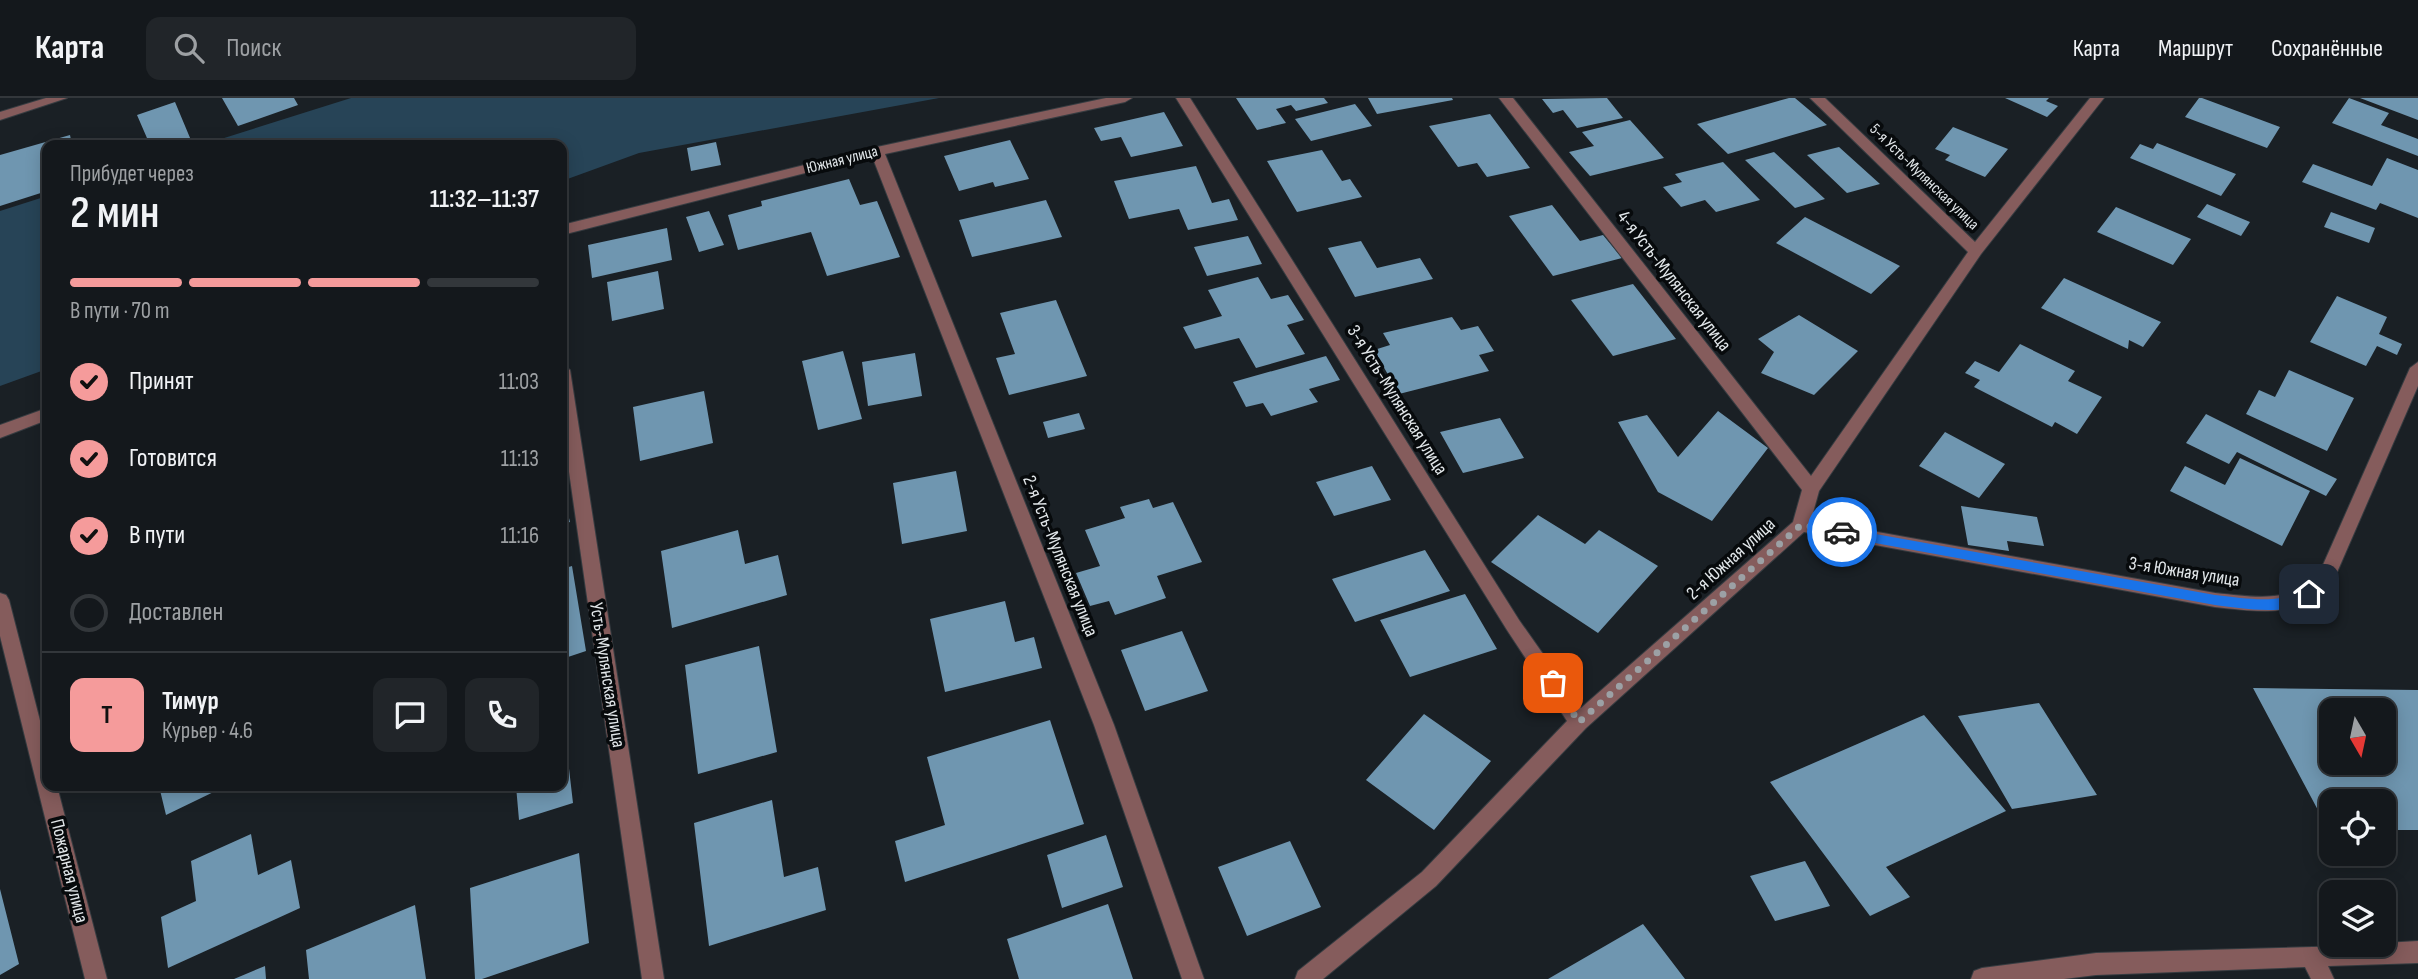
<!DOCTYPE html>
<html lang="ru">
<head>
<meta charset="utf-8">
<style>
  :root { --surface:#14181c; --page:#212529; --text:#f1f3f6; --muted:#9da0a3; --line:#33373b; --accent:#f59b9b }
  body { margin:0; font-family:"Sofia Sans Condensed",sans-serif; background:var(--page); color:var(--text); height:100vh; display:flex; flex-direction:column; font-size:26px; white-space:nowrap }
  * { box-sizing:border-box; margin:0 }
  p { font-size:23px; color:var(--muted) }
  .icon { flex:none; width:38px; height:38px; fill:none; stroke:currentColor; stroke-width:2; stroke-linecap:round; stroke-linejoin:round }
  .map { position:relative; flex:1; overflow:hidden }
  .sheet { position:absolute; left:42px; top:42px; width:525px; height:651px; display:flex; flex-direction:column; background:var(--surface); border-radius:14px; box-shadow:0 4px 18px #0003,0 0 0 2px var(--line) }
  .sheet>* { flex:none }
  .needle { width:46px; rotate:171deg }
  .buttons { position:absolute; left:2319px; top:600px; display:grid; gap:14px }
  .buttons a { display:grid; place-items:center; width:77px; height:77px; border-radius:14px; background:var(--surface); box-shadow:0 4px 18px #0003,0 0 0 2px var(--line); font-size:35px }
  .pin { position:absolute; display:grid; place-items:center; width:60px; height:60px; color:#fff; margin:-30px; border-radius:14px; box-shadow:0 4px 10px #0006 }
  .courier { position:absolute; display:grid; place-items:center; width:70px; height:70px; margin:-35px; border:5px solid #1a73e8; border-radius:50%; background:#fff; color:#222; box-shadow:0 2px 9px #0007 }
  .headline em { font-style:normal; font-weight:600 }
  .headline div { display:flex; flex-direction:column-reverse }
  .headline { display:flex; align-items:center; justify-content:space-between; height:119px; padding:0 28px }
  h1 { font-size:46px; font-weight:600; line-height:52px }
  .bar { display:grid; grid-template-columns:repeat(4,1fr); gap:10px 7px; align-content:center; height:84px; padding:0 28px }
  .bar i { height:9px; border-radius:5px; background:var(--line) }
  .bar .current { background:var(--accent) }
  .bar p { grid-column:span 4 }
  .line { display:flex; align-items:center; gap:18px; padding:0 28px; border-top:2px solid var(--line) }
  .line div { flex:1 }
  .round { display:grid; place-items:center; flex:none; width:74px; height:74px; border-radius:14px; background:var(--page) }
  ol { padding:0 28px; list-style:none }
  li { display:flex; align-items:center; gap:21px; height:77px }
  li p { margin-inline-start:auto }
  li .icon { padding:7px; border-radius:50%; background:var(--accent); color:#111; stroke-width:4 }
  li:last-child { color:var(--muted) }
  li i { width:38px; height:38px; border:4px solid var(--line); border-radius:50% }
  header { display:flex; align-items:center; gap:42px; box-sizing:border-box; height:98px; padding:0 35px; background:var(--surface); border-bottom:2px solid var(--line) }
  header strong { font-size:33px }
  nav { display:flex; gap:38px; margin-inline-start:auto; font-size:24px }
  .search { width:490px; height:63px; background:var(--page); display:flex; align-items:center; gap:18px; box-sizing:border-box; padding:0 24px; border-radius:14px; color:var(--muted); font-size:26px }
  .map>svg:first-child { display:block }
</style>
</head>
<body>
<header>
<strong>Карта</strong>
<div class="search"><svg class="icon" aria-label="search" viewBox="0 0 24 24"><circle cx="10" cy="10" r="6"/><path d="M15 15l6 6"/></svg>Поиск</div>
<nav><a>Карта</a><a>Маршрут</a><a>Сохранённые</a></nav>
</header>
<div class="map">
<svg width="2418" height="881" viewBox="0 0 2418 881">
  <rect width="100%" height="100%" fill="#1a2025"/>
  <path fill="#274457" d="M351,0H939L639,55L562,83V47H202Z
    M47,98V271L0,288V113Z"/>
  <path fill="#6f96b0" fill-rule="evenodd" d="M222,0H294L298,7L238,28Z
    M1236,0H1324L1328,5L1296,13L1291,7L1276,11L1286,25L1257,32Z
    M1368,0H1452L1453,2L1377,16Z
    M1607,0L1623,20L1577,30L1563,12L1553,15L1542,1Z
    M1789,0H1795L1827,27L1728,56L1697,26Z
    M2005,0H2049L2046,3L2058,8L2047,19Z
    M2199,0H2202L2280,29L2267,50L2185,19Z
    M2349,0L2389,15L2381,27L2418,41V58L2332,25Z
    M2360,0H2418V22Z
    M175,4L193,47H150L137,17Z
    M1355,6L1372,28L1311,43L1295,21Z
    M1164,14L1183,48L1131,59L1121,39L1101,43L1094,30Z
    M1490,16L1530,70L1487,79L1477,65L1458,69L1429,28Z
    M1630,22L1664,60L1590,78L1569,54L1594,48L1582,34Z
    M1953,29L2008,51L1985,79L1945,62L1950,57L1935,51Z
    M70,37L72,47H47V93L0,108V57Z
    M1010,42L1029,81L995,89L993,84L959,93L944,58Z
    M716,44L721,67L691,73L687,50Z
    M2157,45L2236,76L2221,98L2130,60L2140,46L2153,51Z
    M1839,49L1880,86L1847,95L1807,57Z
    M1322,52L1342,83L1350,81L1362,99L1297,114L1267,63Z
    M1774,54L1825,101L1795,110L1745,62Z
    M2387,60L2418,72V120L2380,105L2376,112L2302,84L2313,66L2372,88Z
    M1723,64L1760,102L1716,114L1705,102L1681,109L1663,89L1682,84L1675,76Z
    M1196,68L1212,105L1229,101L1238,122L1188,132L1179,111L1129,121L1114,83Z
    M849,81L860,107L877,103L900,159L827,178L811,134L738,152L728,117L762,108L761,103Z
    M1046,102L1062,139L972,159L959,122Z
    M2207,106L2250,124L2241,138L2197,119Z
    M1552,107L1580,143L1603,137L1622,160L1553,178L1509,118Z
    M2116,109L2191,141L2173,167L2097,134Z
    M709,113L724,147L699,154L686,119Z
    M2331,114L2375,130L2369,145L2324,129Z
    M1805,119L1900,168L1871,196L1776,145Z
    M667,130L672,162L592,180L588,147Z
    M1248,138L1262,166L1207,178L1194,149Z
    M1361,143L1377,170L1420,160L1433,181L1355,199L1328,150Z
    M658,173L664,211L612,223L607,184Z
    M1258,179L1271,201L1288,197L1304,222L1287,227L1305,256L1256,270L1239,240L1195,251L1183,229L1222,218L1208,192Z
    M2064,180L2161,224L2143,249L2129,242L2128,251L2041,210Z
    M1633,186L1676,241L1613,258L1571,202Z
    M2337,198L2387,219L2379,236L2402,246L2397,257L2377,248L2366,268L2310,244Z
    M1056,202L1087,278L1009,297L996,260L1015,256L1000,215Z
    M1799,217L1858,253L1814,297L1761,275L1774,254L1758,241Z
    M1452,219L1461,232L1478,228L1494,253L1479,257L1489,273L1399,296L1374,252L1390,247L1383,235Z
    M2020,246L2075,273L2068,283L2102,299L2077,336L2055,324L2052,329L1974,289L1980,282L1965,275L1975,263L1999,274Z
    M843,253L862,321L818,332L802,263Z
    M915,255L922,298L868,308L862,264Z
    M1326,258L1340,282L1309,291L1318,304L1271,318L1263,305L1246,309L1233,284Z
    M2289,272L2354,300L2327,353L2246,316L2259,292L2275,299Z
    M704,293L713,345L640,363L633,309Z
    M1718,313L1768,350L1712,423L1658,394L1618,324L1647,317L1678,359Z
    M1079,315L1085,331L1048,340L1043,324Z
    M2206,316L2337,381L2326,398L2237,354L2229,366L2186,345Z
    M1500,320L1524,360L1463,375L1440,334Z
    M1945,334L2005,366L1979,400L1919,368Z
    M2240,360L2310,393L2282,448L2170,393L2185,368L2225,387Z
    M1372,368L1391,402L1334,418L1316,384Z
    M956,373L967,433L902,446L893,385Z
    M562,392L570,424L562,426Z
    M1149,401L1153,410L1173,404L1202,464L1157,478L1166,500L1115,517L1109,503L1090,508L1076,475L1100,468L1085,432L1125,420L1120,409Z
    M1961,408L2037,419L2044,448L2007,443L2009,453L1968,447Z
    M1538,417L1585,446L1599,432L1658,468L1598,535L1491,464Z
    M738,432L745,466L778,457L787,497L672,530L661,453Z
    M1425,452L1450,493L1355,524L1332,481Z
    M572,468L586,553L562,561V471Z
    M1465,496L1497,551L1410,579L1380,522Z
    M1005,503L1015,544L1034,539L1042,570L945,594L930,521Z
    M1182,533L1208,593L1145,613L1121,552Z
    M759,548L777,654L698,676L685,567Z
    M2253,590L2418,592V732H2384V704H2331V731H2328ZM2331,612H2384V665H2331Z
    M2039,605L2097,697L2012,711L1958,618Z
    M1424,616L1491,663L1434,732L1366,682Z
    M1924,617L2006,713L1886,769L1910,799L1870,818L1770,684Z
    M563,619L573,705L519,722L516,688H562Z
    M1050,622L1084,726L905,784L895,743L945,727L927,659Z
    M159,688H226L166,717Z
    M772,702L784,779L818,769L826,812L709,848L694,725Z
    M251,736L258,777L291,762L300,810L168,870L161,819L196,803L191,763Z
    M1106,737L1123,789L1062,810L1047,757Z
    M1290,743L1321,809L1247,838L1218,769Z
    M579,755L589,845L482,881H475L470,790Z
    M1805,763L1830,808L1775,823L1750,778Z
    M0,791L19,866L0,877Z
    M1108,806L1133,881H1019L1007,841Z
    M415,807L426,881H309L306,852Z
    M1643,826L1685,881H1548Z
    M265,868L266,881H234Z"/>
  <g fill="none" stroke-linecap="round" stroke-linejoin="round">
    <g stroke="#363c41" stroke-width="2">
      <path id="minor" d="M46,0H67L0,22V14Z
        M1106,0H1132L1125,4L885,56L1114,627L1204,881H1182L1094,627L872,58L562,137V127L877,49Z
        M1176,0H1190L1519,522L1581,610L1793,424L1802,392L1499,0H1513L1811,378L1968,154L1810,0H1825L1975,144L2090,0H2104L1981,156L1819,393L1811,422L2215,495C2255,499 2278,504 2315,485L2410,270L2418,264V288L2328,495C2285,518 2262,514 2215,509L1804,434L1586,630L1436,788L1323,881H1295L1298,873L1422,774L1567,623L1507,532Z
        M562,266L570,272L664,881H642L562,325Z
        M47,310V322L0,340V327Z
        M0,495L6,497L9,502L47,650V688H57L107,881H85L0,538Z
        M2418,843V865L2328,868L2334,881H2311L2305,869L2096,877L2064,881H1971L1974,873L1982,870L2096,855L2384,847V845Z"/>
    </g>
    <use href="#minor" fill="#855c5c" fill-rule="evenodd"/>
  </g>
  <path fill="#1a73e8" d="M1842,430L2215,497C2253,501 2272,506 2309,492L2315,496C2297,521 2241,510 2215,507L1842,439L1837,434Z"/>
  <g fill="none" stroke-linecap="round" stroke-linejoin="round">
    <path stroke="#9ca1a5" stroke-width="7" stroke-dasharray="0 12.6" d="M1553,585L1579,624L1801,427L1842,434"/>
  </g>
  <g text-anchor="middle" dominant-baseline="central" stroke-width="7" stroke-linejoin="round" paint-order="stroke">
    <g font-size="16" fill="#e2e7ea" stroke="#070a0c">
      <text transform="translate(842 62) rotate(-14)">Южная улица</text>
      <text transform="translate(1924 79) rotate(44)">5-я Усть-Мулянская улица</text>
    </g>
    <g font-size="19" fill="#e2e7ea" stroke="#070a0c">
      <text transform="translate(1674 183) rotate(52)">4-я Усть-Мулянская улица</text>
      <text transform="translate(1397 302) rotate(58)">3-я Усть-Мулянская улица</text>
      <text transform="translate(1060 458) rotate(68)">2-я Усть-Мулянская улица</text>
      <text transform="translate(1731 461) rotate(-42)">2-я Южная улица</text>
      <text transform="translate(2184 474) rotate(9)">3-я Южная улица</text>
      <text transform="translate(607 577) rotate(81)">Усть-Мулянская улица</text>
      <text transform="translate(69 773) rotate(76)">Пожарная улица</text>
    </g>
  </g>
</svg>
<div class="buttons">
<a><svg class="needle" viewBox="-14 -14 28 28"><path d="M0-13l5 13h-10z" fill="#e53935"/><path d="M0 13l5-13h-10z" fill="#9da0a3"/></svg></a>
<a><svg class="icon" aria-label="locate" viewBox="0 0 24 24"><circle cx="12" cy="12" r="6"/><path d="M12 2v4M12 18v4M2 12h4M18 12h4"/></svg></a>
<a><svg class="icon" aria-label="layers" viewBox="0 0 24 24"><path d="M12 4l9 5-9 5-9-5zM3 14l9 5 9-5"/></svg></a>
</div>
<div class="pin" style="left:1553px;top:585px;background:#ea580c"><svg class="icon" aria-label="bag" viewBox="0 0 24 24"><path d="M5 8h14l-1 12H6zM9 8a3 3 0 0 1 6 0"/></svg></div>
<div class="pin" style="left:2309px;top:496px;background:#1f2937"><svg class="icon" aria-label="home" viewBox="0 0 24 24"><path d="M3 11l9-7 9 7M6 9v11h12V9"/></svg></div>
<div class="courier" style="left:1842px;top:434px"><svg class="icon" aria-label="car" viewBox="0 0 24 24"><path d="M5 17H2v-5l4-1 3-4h7l3 4 3 1v5h-3M9 17h6M6 11h13"/><circle cx="7" cy="17" r="2"/><circle cx="17" cy="17" r="2"/></svg></div>
<section class="sheet">
<div class="headline"><div><h1>2 мин</h1><p>Прибудет через</p></div><em>11:32–11:37</em></div>
<div class="bar"><i class="current"></i><i class="current"></i><i class="current"></i><i></i><p>В пути · 70 m</p></div>
<ol>
<li><svg class="icon" aria-label="check" viewBox="0 0 24 24"><path d="M5 12l5 5 9-10"/></svg>Принят<p>11:03</p></li>
<li><svg class="icon" aria-label="check" viewBox="0 0 24 24"><path d="M5 12l5 5 9-10"/></svg>Готовится<p>11:13</p></li>
<li><svg class="icon" aria-label="check" viewBox="0 0 24 24"><path d="M5 12l5 5 9-10"/></svg>В пути<p>11:16</p></li>
<li><i></i>Доставлен</li>
</ol>
<div class="line" style="height:126px"><b class="round" style="background:var(--accent);color:#111">Т</b><div><b>Тимур</b><p>Курьер · 4.6</p></div><a class="round"><svg class="icon" aria-label="chat" viewBox="0 0 24 24"><path d="M4 5h16v11H9l-5 4z"/></svg></a><a class="round"><svg class="icon" aria-label="phone" viewBox="0 0 24 24"><path d="M5 4h4l2 5-3 2q2 4 5 5l2-3 5 2v4C11 20 4 13 5 4z"/></svg></a></div>
</section>
</div>
</body>
</html>
